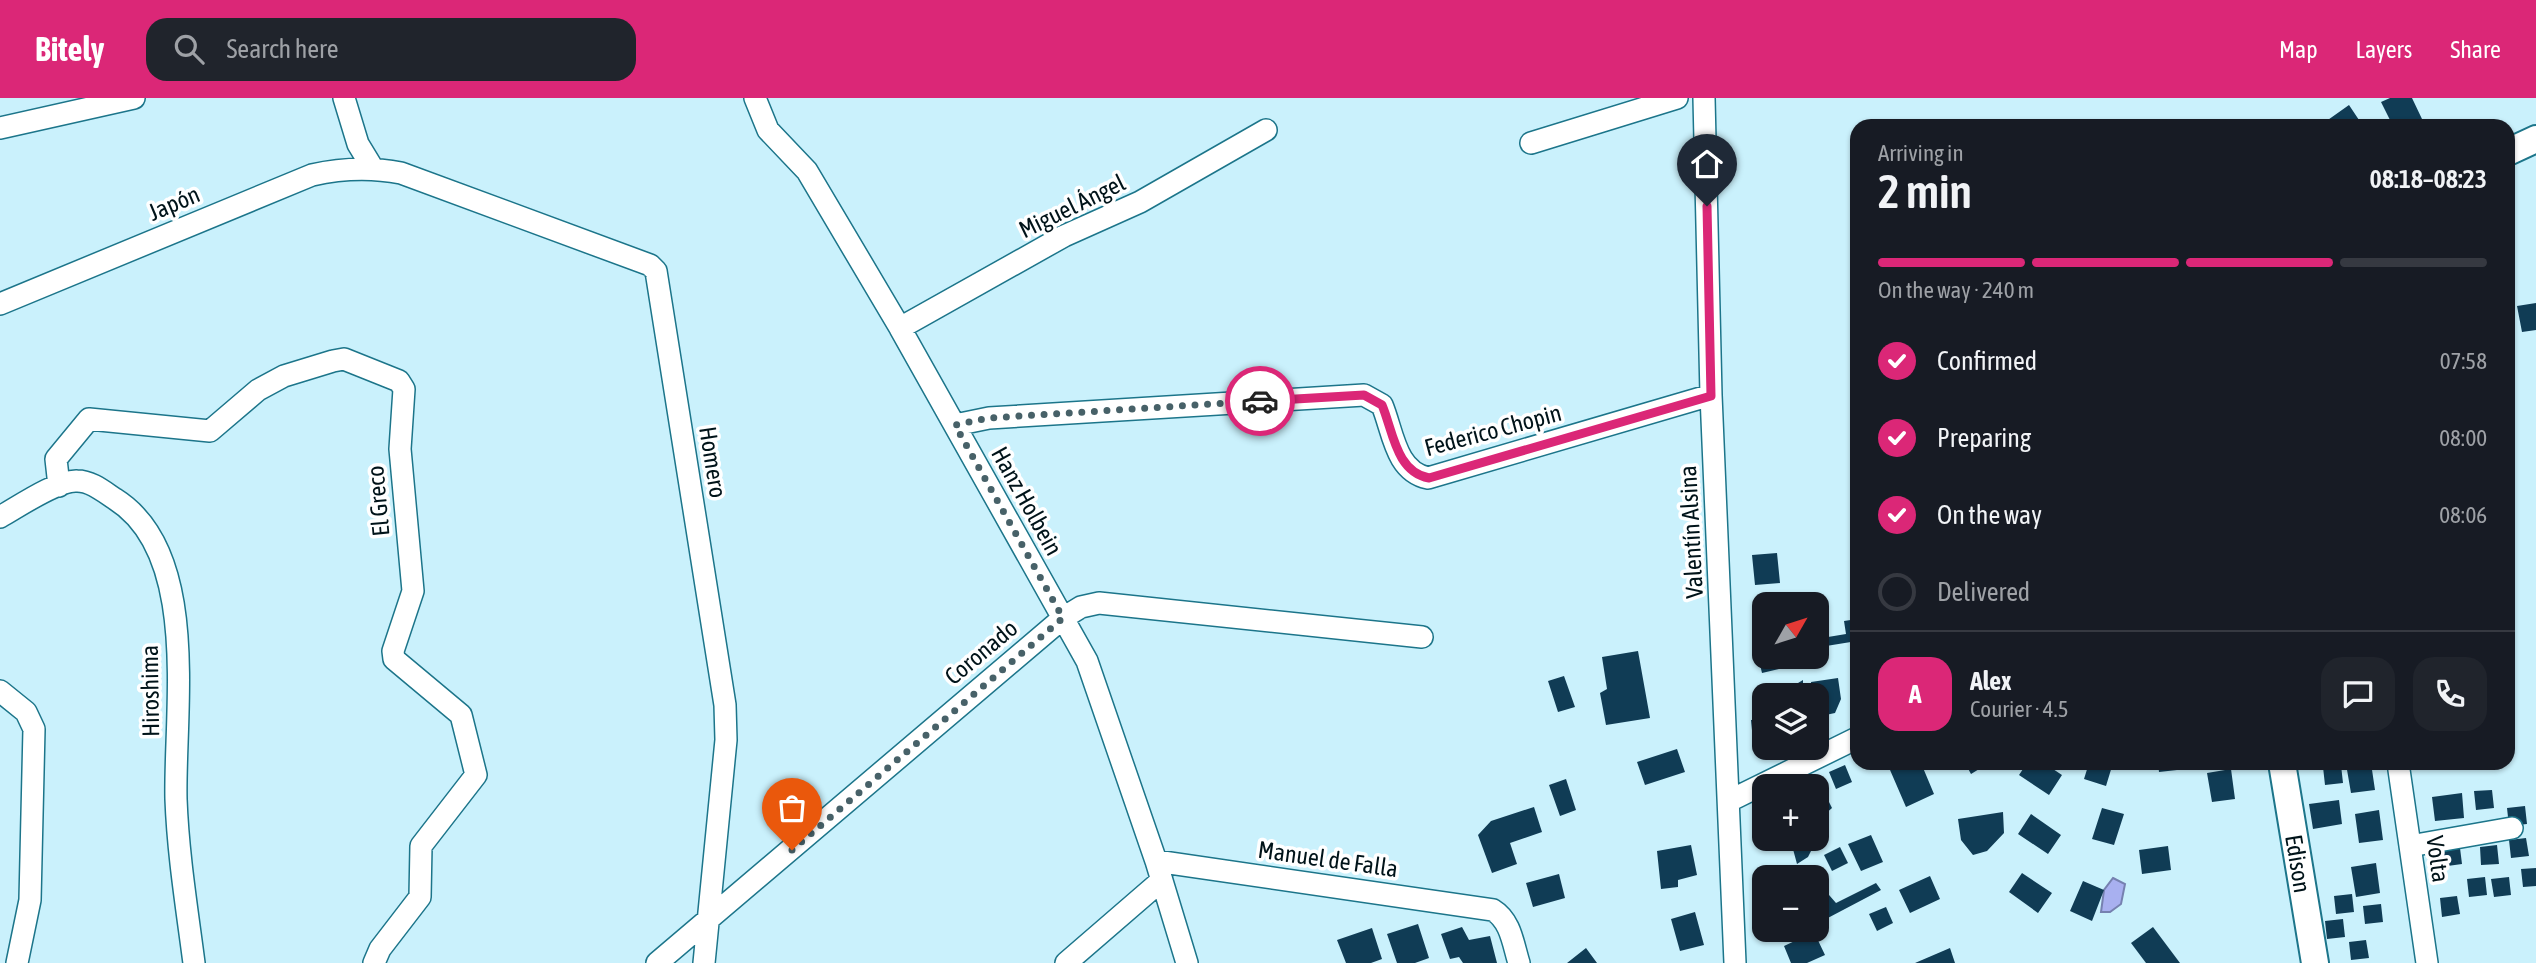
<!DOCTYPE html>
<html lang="en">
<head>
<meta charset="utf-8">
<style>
  :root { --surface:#171b24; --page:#20242c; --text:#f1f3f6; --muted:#9ea1a6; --line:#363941; --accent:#db2777 }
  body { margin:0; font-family:"Asap Condensed",sans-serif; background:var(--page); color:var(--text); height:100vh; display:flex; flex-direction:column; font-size:26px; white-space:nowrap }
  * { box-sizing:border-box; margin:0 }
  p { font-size:23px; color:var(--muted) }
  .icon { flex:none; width:38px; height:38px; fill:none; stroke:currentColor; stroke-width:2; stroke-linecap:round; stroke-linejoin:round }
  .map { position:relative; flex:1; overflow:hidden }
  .drawer { position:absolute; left:1850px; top:21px; width:665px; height:651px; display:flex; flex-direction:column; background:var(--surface); border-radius:21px; box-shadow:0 2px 5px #0004 }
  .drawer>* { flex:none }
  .needle { width:46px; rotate:51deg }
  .buttons { position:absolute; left:1752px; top:494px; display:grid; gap:14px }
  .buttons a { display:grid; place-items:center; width:77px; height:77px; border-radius:14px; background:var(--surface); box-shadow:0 2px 5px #0004; font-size:35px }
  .pin { position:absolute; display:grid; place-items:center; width:60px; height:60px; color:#fff; margin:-72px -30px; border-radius:50% 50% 50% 0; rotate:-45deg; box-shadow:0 0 7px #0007 }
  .pin .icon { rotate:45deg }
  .courier { position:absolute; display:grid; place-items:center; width:70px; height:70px; margin:-35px; border:5px solid #db2777; border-radius:50%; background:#fff; color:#222; box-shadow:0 2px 9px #0007 }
  .head em { font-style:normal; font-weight:600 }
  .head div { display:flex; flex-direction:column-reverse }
  .head { display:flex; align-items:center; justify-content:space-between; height:119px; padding:0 28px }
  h1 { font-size:46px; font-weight:600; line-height:52px }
  .bar { display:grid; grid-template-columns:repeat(4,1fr); gap:10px 7px; align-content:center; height:84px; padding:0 28px }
  .bar i { height:9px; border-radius:5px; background:var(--line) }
  .bar .active { background:var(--accent) }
  .bar p { grid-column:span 4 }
  .line { display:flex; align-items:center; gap:18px; padding:0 28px; border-top:2px solid var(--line) }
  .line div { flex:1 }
  .round { display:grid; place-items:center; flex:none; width:74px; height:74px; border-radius:21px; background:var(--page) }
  ol { padding:0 28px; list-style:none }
  li { display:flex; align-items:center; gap:21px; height:77px }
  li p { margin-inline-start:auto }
  li .icon { padding:7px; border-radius:50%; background:var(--accent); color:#fff; stroke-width:4 }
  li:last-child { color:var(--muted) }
  li i { width:38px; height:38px; border:4px solid var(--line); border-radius:50% }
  header { display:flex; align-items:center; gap:42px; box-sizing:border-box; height:98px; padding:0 35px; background:var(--accent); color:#fff }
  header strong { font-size:33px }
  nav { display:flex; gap:38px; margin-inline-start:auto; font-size:24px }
  .search { width:490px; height:63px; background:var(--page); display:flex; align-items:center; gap:18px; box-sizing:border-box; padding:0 24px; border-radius:21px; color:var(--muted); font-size:26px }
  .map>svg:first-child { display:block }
</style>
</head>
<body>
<header>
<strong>Bitely</strong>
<div class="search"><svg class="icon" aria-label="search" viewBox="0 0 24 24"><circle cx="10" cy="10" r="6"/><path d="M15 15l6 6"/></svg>Search here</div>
<nav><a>Map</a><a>Layers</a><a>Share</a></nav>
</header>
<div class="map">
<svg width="2536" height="865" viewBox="0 0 2536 865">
  <rect width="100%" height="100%" fill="#caf1fc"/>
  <path fill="#a8b0f0" stroke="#7681b0" stroke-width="2" d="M2113,780L2125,786L2121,806L2110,814H2101L2104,792Z"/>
  <path fill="#103c55" d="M2390,0H2412L2422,21L2407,28H2393L2381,4Z
    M2349,7L2363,28H2327L2325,24Z
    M2536,205V232L2522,234L2517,208Z
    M1777,455L1780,485L1755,487L1752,457Z
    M1827,505L1829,517L1821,528H1816V507Z
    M1857,521V543L1820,549L1822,540L1846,536L1844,523Z
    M1764,552V558H1798L1800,566L1762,575L1757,554Z
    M1638,553L1650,620L1606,627L1600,595L1607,591L1602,559Z
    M1564,578L1575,609L1558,614L1548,583Z
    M1838,580L1841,601L1835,615L1816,619V597H1812L1811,584Z
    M1803,582V597H1778Z
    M1764,621V649L1779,651L1754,653L1751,622Z
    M1677,651L1685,674L1645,687L1637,664Z
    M1887,665H1921L1934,696L1906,709Z
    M1965,665H1989L1971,676Z
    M2027,665H2044L2062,677L2049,697L2019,677Z
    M2089,665H2113L2106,688L2084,681Z
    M2158,665H2176L2177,672L2159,674Z
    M2371,665L2375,692L2351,695L2346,666Z
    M1845,667L1852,684L1836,691L1829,674Z
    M2341,667L2343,685L2325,687L2323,669Z
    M2231,671L2235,701L2212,704L2207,675Z
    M1566,681L1576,712L1560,718L1549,687Z
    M2492,692L2494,710L2476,712L2474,693Z
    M1824,694L1832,710L1816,724V698Z
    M2462,695L2464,720L2435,723L2432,699Z
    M2339,702L2342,726L2313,731L2309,706Z
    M2525,708L2527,726L2509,728L2507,710Z
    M1534,709L1542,734L1510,745L1517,766L1492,775L1478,737L1491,723Z
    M2102,710L2124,716L2114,747L2092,741Z
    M2379,712L2383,742L2359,745L2355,716Z
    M2003,714L2004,735L1987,753L1973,757L1961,742L1958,721Z
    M2031,716L2061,737L2048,756L2018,736Z
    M1816,725L1821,733L1808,759L1797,766L1790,740H1816Z
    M1871,737L1883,764L1861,773L1848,746Z
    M2526,740L2529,758L2511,760L2509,742Z
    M2459,742L2462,766L2433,770L2429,746Z
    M1691,747L1697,777L1678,782V789L1661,791L1657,753Z
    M2497,747L2499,766L2481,767L2480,749Z
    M2168,748L2171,772L2142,776L2139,752Z
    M1840,749L1848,765L1832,773L1824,757Z
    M2376,765L2380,795L2356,799L2351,769Z
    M2536,770V788L2523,789L2521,771Z
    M2022,775L2052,795L2038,815L2009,794Z
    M1559,776L1565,800L1533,809L1526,785Z
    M1930,778L1940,801L1910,815L1899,792Z
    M2485,779L2487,797L2469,799L2467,781Z
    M2509,779L2511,797L2494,799L2491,781Z
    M1816,782L1836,805L1876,785L1881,792L1824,822L1816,816Z
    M2083,783L2104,792L2092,823L2070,813Z
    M2352,796L2354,814L2336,816L2334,798Z
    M2457,798L2460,816L2442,819L2440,800Z
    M2381,806L2383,824L2365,826L2363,808Z
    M1886,809L1893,825L1877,833L1869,816Z
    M1695,814L1704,847L1680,853L1671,821Z
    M2343,821L2345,839L2327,841L2325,823Z
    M1418,826L1429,860L1415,865H1397L1387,836Z
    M1462,829L1469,842L1490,838L1497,865H1463L1459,859L1450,861L1441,836Z
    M2153,829L2180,865H2146L2131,845Z
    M1372,830L1382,861L1371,865H1346L1337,842Z
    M1814,834L1825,857L1807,865H1791L1784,848Z
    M2366,842L2369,860L2351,862L2349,844Z
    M1586,850L1597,865H1567Z
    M1950,850L1955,865H1915Z"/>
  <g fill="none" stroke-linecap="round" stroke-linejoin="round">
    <g stroke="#1c758a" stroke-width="24">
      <path id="minor" d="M344,0L358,46L372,69
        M755,0L768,32L807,73L900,230L1087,563L1156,763L1187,865
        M1704,0L1711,297L1735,865
        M0,30L134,0
        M1531,45L1677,0
        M0,206L312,77C343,70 370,69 401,75L650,167L656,173L725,607L726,642L704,865
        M900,230L1064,138L1140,104L1266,32
        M955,327L989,320L1364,297L1382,307C1393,333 1395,373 1428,380L1711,297
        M59,388L56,361L89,321L210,333L258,292L284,278L333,263L344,261L399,283L404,291L400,351L413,493L393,553L394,561L461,617L476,677L421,748L420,799L380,851L374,865
        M0,419C18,409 57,382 77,383C91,383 103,393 115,401C201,455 174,614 176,701C178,756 187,811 194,865
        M0,593L26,614L34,631L30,802L17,865
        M2398,665L2427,865
        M1729,703L1857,640
        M2410,748L2512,730
        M1156,763L1493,812C1511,823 1513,846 1519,865
        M657,865L1063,520L1081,509L1099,505L1422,539
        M1066,865L1162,782"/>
    </g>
    <g stroke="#1c758a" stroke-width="30">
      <g id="tertiary">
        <path d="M2508,54L2536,41"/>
        <path id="s1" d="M2282,665L2315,865"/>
      </g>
    </g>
    <use href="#minor" stroke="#fff" stroke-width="21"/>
    <use href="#tertiary" stroke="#fff" stroke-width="26"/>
  </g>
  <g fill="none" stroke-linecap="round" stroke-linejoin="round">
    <path stroke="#476168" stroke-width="7" stroke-dasharray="0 12.6" d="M792,752L1063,520L955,327L989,320L1260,303"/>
    <path stroke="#db2777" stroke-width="9" d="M1260,303L1364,297L1382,307C1393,333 1396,374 1429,380L1711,298L1707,108"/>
  </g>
  <g text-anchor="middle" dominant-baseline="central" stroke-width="7" stroke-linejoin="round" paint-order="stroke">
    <g font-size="24" fill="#001319" stroke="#fff">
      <text transform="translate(174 105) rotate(-23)">Japón</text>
      <text transform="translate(1072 108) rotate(-26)">Miguel Ángel</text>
      <text transform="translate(1493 332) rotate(-15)">Federico Chopin</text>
      <text transform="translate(713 364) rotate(81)">Homero</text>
      <text transform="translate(378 403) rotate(-95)">El Greco</text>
      <text transform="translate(1027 403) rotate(61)">Hanz Holbein</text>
      <text transform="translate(1691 434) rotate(-93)">Valentín Alsina</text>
      <text transform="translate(981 554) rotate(-40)">Coronado</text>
      <text transform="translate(150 593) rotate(-91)">Hiroshima</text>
      <text transform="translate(1328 761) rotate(8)">Manuel de Falla</text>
      <text transform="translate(2438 761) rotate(82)">Volta</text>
      <text stroke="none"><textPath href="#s1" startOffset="102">Edison</textPath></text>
    </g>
  </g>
</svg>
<div class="buttons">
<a><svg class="needle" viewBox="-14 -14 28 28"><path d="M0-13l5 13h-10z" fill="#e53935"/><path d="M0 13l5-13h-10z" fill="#9ea1a6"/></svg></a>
<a><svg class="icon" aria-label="layers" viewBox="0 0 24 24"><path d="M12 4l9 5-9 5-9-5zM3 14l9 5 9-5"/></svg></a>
<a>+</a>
<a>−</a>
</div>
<div class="pin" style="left:792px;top:752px;background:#ea580c"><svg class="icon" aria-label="bag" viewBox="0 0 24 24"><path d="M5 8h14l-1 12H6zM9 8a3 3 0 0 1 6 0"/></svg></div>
<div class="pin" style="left:1707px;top:108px;background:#1f2937"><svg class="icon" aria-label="home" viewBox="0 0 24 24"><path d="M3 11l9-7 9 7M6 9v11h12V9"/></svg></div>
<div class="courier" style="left:1260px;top:303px"><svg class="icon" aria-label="car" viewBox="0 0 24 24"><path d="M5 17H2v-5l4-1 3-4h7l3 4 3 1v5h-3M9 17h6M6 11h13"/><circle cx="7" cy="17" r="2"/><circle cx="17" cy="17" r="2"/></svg></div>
<section class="drawer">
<div class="head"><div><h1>2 min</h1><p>Arriving in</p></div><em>08:18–08:23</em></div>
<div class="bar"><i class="active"></i><i class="active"></i><i class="active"></i><i></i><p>On the way · 240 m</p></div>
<ol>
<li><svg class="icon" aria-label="check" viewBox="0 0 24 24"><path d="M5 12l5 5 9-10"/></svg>Confirmed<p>07:58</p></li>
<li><svg class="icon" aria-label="check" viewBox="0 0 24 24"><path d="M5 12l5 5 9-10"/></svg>Preparing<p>08:00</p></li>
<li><svg class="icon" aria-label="check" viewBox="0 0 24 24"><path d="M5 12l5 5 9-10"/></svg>On the way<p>08:06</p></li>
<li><i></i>Delivered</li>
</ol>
<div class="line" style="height:126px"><b class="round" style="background:var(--accent);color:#fff">A</b><div><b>Alex</b><p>Courier · 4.5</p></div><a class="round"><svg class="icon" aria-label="chat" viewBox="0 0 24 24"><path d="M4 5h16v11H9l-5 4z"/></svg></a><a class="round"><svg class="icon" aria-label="phone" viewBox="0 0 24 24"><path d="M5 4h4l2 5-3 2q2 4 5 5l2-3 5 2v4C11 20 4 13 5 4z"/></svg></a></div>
</section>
</div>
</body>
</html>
